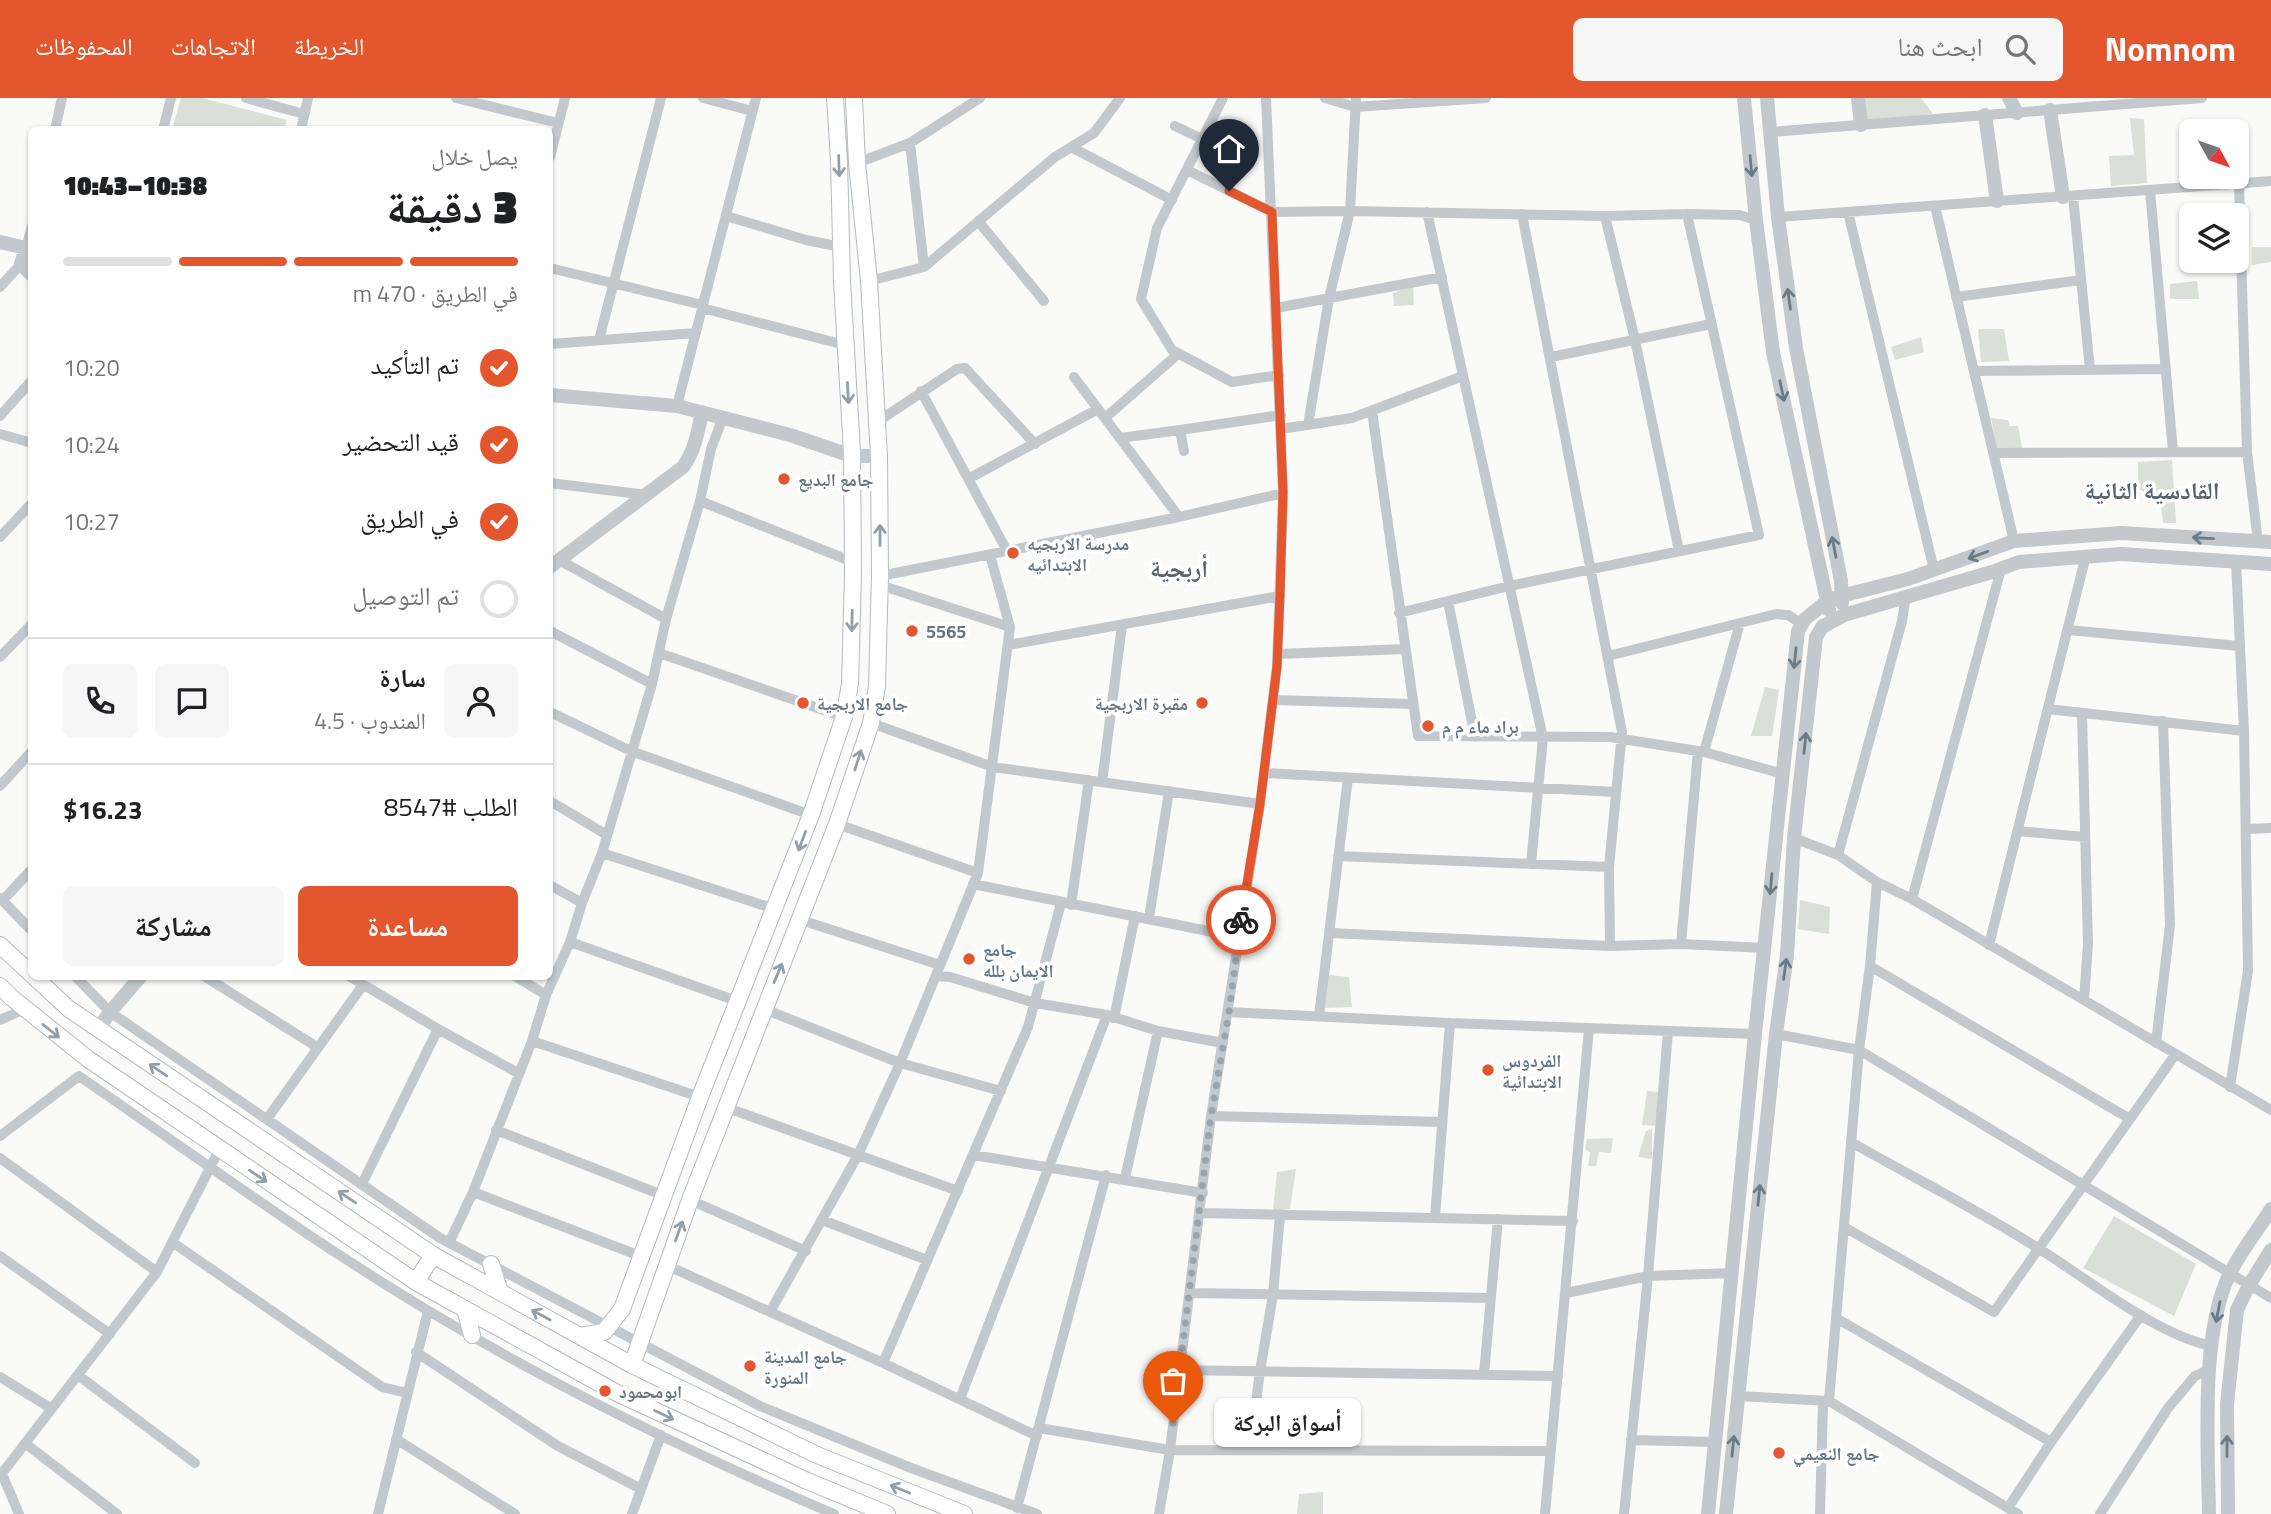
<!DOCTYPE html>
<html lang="ar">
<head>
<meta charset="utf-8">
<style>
  :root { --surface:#fff; --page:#f6f6f6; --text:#202124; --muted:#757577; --line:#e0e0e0; --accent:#e4572e }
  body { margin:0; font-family:"Titillium Web","Noto Naskh Arabic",sans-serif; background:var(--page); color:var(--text); direction:rtl; height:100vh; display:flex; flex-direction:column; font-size:26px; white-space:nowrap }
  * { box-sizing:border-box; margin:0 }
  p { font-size:23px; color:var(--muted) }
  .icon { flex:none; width:38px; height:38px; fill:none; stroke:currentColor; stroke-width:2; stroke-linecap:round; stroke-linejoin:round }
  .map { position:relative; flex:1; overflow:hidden; direction:ltr }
  .side { position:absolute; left:28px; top:28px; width:525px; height:854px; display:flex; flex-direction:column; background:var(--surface); border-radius:10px; box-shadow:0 2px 5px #0004; direction:rtl }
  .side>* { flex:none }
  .needle { width:46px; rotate:130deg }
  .buttons { position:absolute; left:2179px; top:21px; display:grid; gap:14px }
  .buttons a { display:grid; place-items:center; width:70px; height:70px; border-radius:10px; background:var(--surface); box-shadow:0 2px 5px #0004; font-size:35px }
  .pin { position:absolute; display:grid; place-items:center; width:60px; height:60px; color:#fff; margin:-72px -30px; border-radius:50% 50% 50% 0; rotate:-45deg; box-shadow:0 0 7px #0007 }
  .pin .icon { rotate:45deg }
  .courier { position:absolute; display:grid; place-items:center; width:70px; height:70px; margin:-35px; border:5px solid #e4572e; border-radius:50%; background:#fff; color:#222; box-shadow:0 2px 9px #0007 }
  .bubble { position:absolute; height:49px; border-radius:10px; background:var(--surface); box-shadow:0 2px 5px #0004; font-size:23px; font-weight:800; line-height:49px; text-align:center; direction:rtl }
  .headline em { font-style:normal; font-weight:800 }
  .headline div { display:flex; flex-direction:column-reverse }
  .headline { display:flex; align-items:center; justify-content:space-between; height:119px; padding:0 35px }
  h1 { font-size:46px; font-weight:800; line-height:52px }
  .bar { display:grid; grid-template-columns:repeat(4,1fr); gap:10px 7px; align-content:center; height:84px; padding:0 35px }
  .bar i { height:9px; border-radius:5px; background:var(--line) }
  .bar .selected { background:var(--accent) }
  .bar p { grid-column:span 4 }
  .line { display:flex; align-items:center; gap:18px; padding:0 35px; border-top:2px solid var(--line) }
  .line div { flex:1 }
  .round { display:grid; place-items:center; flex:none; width:74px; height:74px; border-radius:10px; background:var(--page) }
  ol { padding:0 35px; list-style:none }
  li { display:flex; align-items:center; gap:21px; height:77px }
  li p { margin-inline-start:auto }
  li .icon { padding:7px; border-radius:50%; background:var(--accent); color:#fff; stroke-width:4 }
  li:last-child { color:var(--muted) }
  li i { width:38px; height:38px; border:4px solid var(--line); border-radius:50% }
  .cta { display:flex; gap:14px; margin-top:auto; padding:14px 35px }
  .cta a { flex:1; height:80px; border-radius:10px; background:var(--accent); color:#fff; font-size:28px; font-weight:800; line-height:80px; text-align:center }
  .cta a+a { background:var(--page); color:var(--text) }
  header { display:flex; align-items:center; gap:42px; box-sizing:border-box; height:98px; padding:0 35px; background:var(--accent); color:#fff }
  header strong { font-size:33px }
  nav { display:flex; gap:38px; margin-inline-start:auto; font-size:24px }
  .search { width:490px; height:63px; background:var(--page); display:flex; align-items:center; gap:18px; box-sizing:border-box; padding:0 24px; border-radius:10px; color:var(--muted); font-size:26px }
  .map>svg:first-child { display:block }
</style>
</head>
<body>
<header>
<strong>Nomnom</strong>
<div class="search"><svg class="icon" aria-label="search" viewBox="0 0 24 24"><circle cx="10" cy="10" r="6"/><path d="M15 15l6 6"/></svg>ابحث هنا</div>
<nav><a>الخريطة</a><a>الاتجاهات</a><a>المحفوظات</a></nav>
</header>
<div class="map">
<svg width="2271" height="1416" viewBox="0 0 2271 1416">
  <rect width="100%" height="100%" fill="#fafaf8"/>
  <path fill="#dadfd7" d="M181,0H202L287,22L284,31H172Z
    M1861,0H1921L1933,16L1864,23Z
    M2130,20L2144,21L2147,85L2111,88L2109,58L2134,57Z
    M2252,149H2271V164L2252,167Z
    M2197,183L2199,201H2170V186Z
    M1413,188L1414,207L1394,208L1393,195Z
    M1978,231H2004L2009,263L1981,264Z
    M1921,239L1924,254L1895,262L1891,249Z
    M1991,320L2008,322L2010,328H2018L2022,350L1997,351Z
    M2172,362L2176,425H2163L2160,400L2138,391V364Z
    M1765,589L1779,592L1772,638H1751Z
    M1800,802L1830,809L1829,836L1798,831Z
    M1329,877L1349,879L1352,909L1325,910Z
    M1647,993L1659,994L1656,1028L1642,1027Z
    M1652,1031V1061L1638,1059L1646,1033Z
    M1613,1040L1611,1055L1599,1054L1596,1068H1588L1590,1055L1585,1051L1587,1041Z
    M1296,1071L1290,1111L1273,1113L1277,1074Z
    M2114,1118L2196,1166L2174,1218L2083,1170Z
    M1323,1394V1416H1297L1299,1396Z"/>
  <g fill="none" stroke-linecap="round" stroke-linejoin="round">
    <g stroke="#b3babf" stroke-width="18">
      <path id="secondary" d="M0,847L69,911L433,1157L632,1267L817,1357L964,1416
        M0,888L12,900L88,961L416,1184L617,1295L805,1382L887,1416
        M491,1166L500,1194
        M416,1184L433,1157
        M465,1211L472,1237
        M580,1238L604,1234L622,1211L700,999L811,717L844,619L850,586L853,476L852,354L842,184L839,63L835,0
        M632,1267L690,1102L837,726L871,625L877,588L880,476L879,358L869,183L857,65L854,0"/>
    </g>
    <path stroke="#c3c8cc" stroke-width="10" d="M246,0L304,16
      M456,0L558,25
      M703,0L752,13
      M1223,0L1157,130L1141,201L1172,252L1232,284L1279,277
      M1325,0L1355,9L1486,0
      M1175,28L1202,41
      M55,32L62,0
      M163,32L171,0
      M301,32L308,0
      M1770,34L2202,0
      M910,45L924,169
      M1071,49L1172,102
      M550,59L565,0
      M857,65L910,45L980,0
      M1187,72L1272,114L1350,113L1605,118L1687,116L1739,117L1756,122
      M2239,85L2247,354L2258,443
      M2150,92L2173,354
      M2073,98L2090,272
      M1935,108L2014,443
      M1427,114L1543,640L1531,766
      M1848,114L1934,472
      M1522,116L1622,634L1609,769L1610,848
      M726,118L806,142L841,149
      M1605,118L1635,242L1679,453
      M1778,119L2271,83
      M978,123L1044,203
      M26,150L32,128
      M550,170L703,207
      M869,183L924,169L1055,59L1094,35L1120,0
      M0,189L21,166
      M1956,199L2081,182
      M702,210L845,247
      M1276,210L1442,179
      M599,242L661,0
      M550,246L696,235
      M1551,259L1711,226
      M1974,273L2166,271
      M1074,279L1179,419
      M921,293L1007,453
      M677,308L756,0
      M1372,313L1418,638L1610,639L1704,654L1783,676
      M0,318L32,282
      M1105,320L1178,256
      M877,324L957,271L965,270L1035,346
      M1308,327L1329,200L1350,113L1356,0
      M1281,331L1352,320L1463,278
      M0,336L32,345
      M1120,340L1180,332
      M1184,353L1180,332L1281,317
      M1994,355L2247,354
      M968,381L1098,311
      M550,385L647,397
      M700,403L853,464
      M0,439L32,405
      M559,462L666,521
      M880,478L1179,419L1283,395
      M880,487L1010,529
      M1448,503L1475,639
      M1399,515L1509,488L1759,437L1687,116
      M2068,532L2239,548
      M550,533L652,586
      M1008,547L1280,498
      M659,555L844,619
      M1278,556L1405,551
      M1608,558L1776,516L1788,517L1802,526
      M0,559L32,526
      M1273,602L1413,606
      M2048,611L2244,633
      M550,614L631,653L811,717
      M2082,615L2088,846L2084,902
      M871,625L993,669L1260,706
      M1704,654L1740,525
      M1264,675L1615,694
      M1102,684L1122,527
      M0,688L32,653
      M550,703L607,737
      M837,726L978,775
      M2247,731L2271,730
      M2018,733L2085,739
      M1794,740L1838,757L1877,784L1912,801L2271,1012
      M602,755L775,811
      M1838,757L1902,523L1906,497
      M1338,758L1609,769
      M973,786L1238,839
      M550,787L582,805
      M0,800L32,833
      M1912,801L2001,471
      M2,803L32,771
      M1071,807L1089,682
      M1149,820L1169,693
      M801,822L940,867
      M1330,835L1610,848L1681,846L1766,850
      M570,844L737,903
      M1681,846L1698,653
      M1989,847L2086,457
      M1870,868L2130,1021
      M75,878L110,914L440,1140L760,1308L911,1370L1037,1416
      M204,878L317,949
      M349,878L438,931L518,975
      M515,878L546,897
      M936,878L950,879L1035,905L1107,917L1158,933L1223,945
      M764,911L900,965L1001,993
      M1229,914L1450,925L1755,936
      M1319,918L1348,680
      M1114,920L1135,818
      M0,922L18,914
      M1776,936L1859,952L2271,1200
      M532,943L700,999
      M2156,945L2170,827L2163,623
      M2230,989L2248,873L2244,633L2236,463
      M725,1009L958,1093
      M1211,1018L1441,1024
      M267,1021L363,887
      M496,1032L662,1097
      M0,1038L79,978C194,1057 307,1140 427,1212C557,1290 695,1357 834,1416
      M1851,1044C1914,1080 1980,1113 2041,1152C2089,1182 2158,1238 2212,1248
      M973,1057L1203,1095
      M0,1060L157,1174
      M1125,1080L1158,933
      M362,1086L438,931
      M473,1094L640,1158
      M690,1102L806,1153
      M1200,1115L1573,1123
      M1435,1119L1450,925
      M822,1122L927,1162
      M1844,1129L1994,1214L2175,957
      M172,1144L382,1289L407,1295
      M449,1145L473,1094L532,943L546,897L570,844L582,805L602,755L652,586L666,521L700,403L711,351L723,319
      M0,1158L110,1236
      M666,1167L883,1265L1037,1338
      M1190,1195L1491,1200
      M1566,1195L1648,1178L1733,1175
      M770,1214L858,1057L900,965L978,775L1010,529L990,457
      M1836,1220L2051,1344
      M416,1254L558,1348L641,1391
      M883,1265L1028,929L1061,805
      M1179,1272L1558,1278
      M1484,1276L1498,1121
      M79,1278L195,1365
      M0,1279L52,1311
      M1738,1298L1829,1303L2018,1416
      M960,1301L1107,917
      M1829,1303L1859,952L1870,868L1877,784
      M1039,1330L1170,1352L1551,1353
      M396,1341L515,1416
      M1631,1342L1715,1344
      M26,1346L117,1416
      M1250,1352L1260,1273L1273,1197L1280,1117
      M2,1376L19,1416
      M0,1378L157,1174L219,1052
      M1017,1410L1106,1077
      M2008,1410L2051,1344L2141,1217
      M378,1416L428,1213
      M632,1416L661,1337
      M1159,1416L1170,1352L1211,1018L1260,706L1277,568L1283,395L1266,0
      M1545,1416L1589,930
      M1624,1416L1648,1178L1668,933
      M1820,1416L1823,1303
      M2100,1416L2168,1310L2195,1278L2210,1271"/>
    <path stroke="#c3c8cc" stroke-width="14" d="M1744,0L1756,122L1773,254L1829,512
      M1767,0L1778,119L1796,250L1841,483L1842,505
      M1858,0L1861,27
      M2009,0L2017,15
      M2050,12L2063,99
      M1985,17L1997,103
      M0,144L26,150L21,166L32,177
      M550,297L677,308L790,337L852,358H879
      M550,469L683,369C695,352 698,334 702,314
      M98,931L110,914L141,878
      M1708,1416L1755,936L1798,533L1805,521L1826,504L1837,499L1908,481L2014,443L2121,435L2271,444
      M1726,1416L1776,936L1787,857L1794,740L1816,539L1822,529L1844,517L1992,474L2019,464L2121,456L2271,466
      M2209,1416C2208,1348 2200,1236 2230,1175C2241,1153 2258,1132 2271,1111
      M2228,1416L2227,1306L2237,1212L2249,1187L2271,1152"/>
    <use href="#secondary" stroke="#fff" stroke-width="16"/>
  </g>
  <defs><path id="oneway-shaft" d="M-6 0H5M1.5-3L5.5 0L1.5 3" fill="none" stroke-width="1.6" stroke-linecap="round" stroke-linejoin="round" transform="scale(1.75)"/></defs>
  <g stroke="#939fa8">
    <use href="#oneway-shaft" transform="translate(839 68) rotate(88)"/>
    <use href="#oneway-shaft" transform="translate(848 295) rotate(87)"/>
    <use href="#oneway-shaft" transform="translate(880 437) rotate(-90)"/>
    <use href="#oneway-shaft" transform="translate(852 523) rotate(91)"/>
    <use href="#oneway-shaft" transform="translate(858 662) rotate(-72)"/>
    <use href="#oneway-shaft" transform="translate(802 743) rotate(111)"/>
    <use href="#oneway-shaft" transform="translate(778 875) rotate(-67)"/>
    <use href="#oneway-shaft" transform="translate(51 933) rotate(39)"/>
    <use href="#oneway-shaft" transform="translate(158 972) rotate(-146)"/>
    <use href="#oneway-shaft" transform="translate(258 1078) rotate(34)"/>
    <use href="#oneway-shaft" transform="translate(347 1099) rotate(-146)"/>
    <use href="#oneway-shaft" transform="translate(679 1133) rotate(-70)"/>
    <use href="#oneway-shaft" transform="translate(541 1217) rotate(-151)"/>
    <use href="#oneway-shaft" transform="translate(664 1317) rotate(25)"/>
    <use href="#oneway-shaft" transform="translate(900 1391) rotate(-158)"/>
  </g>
  <g stroke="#6a7a87">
    <use href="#oneway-shaft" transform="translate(1751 68) rotate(85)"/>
    <use href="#oneway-shaft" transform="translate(1789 201) rotate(-98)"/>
    <use href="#oneway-shaft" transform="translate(1782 293) rotate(78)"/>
    <use href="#oneway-shaft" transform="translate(2203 440) rotate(-177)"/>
    <use href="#oneway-shaft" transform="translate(1834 449) rotate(-101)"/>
    <use href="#oneway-shaft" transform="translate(1978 457) rotate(160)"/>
    <use href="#oneway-shaft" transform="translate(1795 560) rotate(96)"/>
    <use href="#oneway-shaft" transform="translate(1805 645) rotate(-84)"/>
    <use href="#oneway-shaft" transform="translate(1771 786) rotate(95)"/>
    <use href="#oneway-shaft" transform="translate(1785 871) rotate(-82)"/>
    <use href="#oneway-shaft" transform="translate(1759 1097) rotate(-84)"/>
    <use href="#oneway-shaft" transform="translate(2218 1214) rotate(101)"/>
    <use href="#oneway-shaft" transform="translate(1733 1348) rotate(-84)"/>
    <use href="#oneway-shaft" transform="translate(2227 1348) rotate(-90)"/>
  </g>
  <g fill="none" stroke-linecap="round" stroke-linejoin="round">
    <path stroke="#99a4ac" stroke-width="7" stroke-dasharray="0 12.6" d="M1173,1325L1211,1018L1229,914L1241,822"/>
    <path stroke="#e4572e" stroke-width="9" d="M1229,93L1272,114L1283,394L1280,498L1277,568L1260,706L1241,822"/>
  </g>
  <g fill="#e4572e" stroke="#fff" stroke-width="2.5">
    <circle cx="784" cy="381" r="7"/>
    <circle cx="1013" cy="455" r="7"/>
    <circle cx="912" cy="533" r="7"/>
    <circle cx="803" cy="605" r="7"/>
    <circle cx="1202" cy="605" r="7"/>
    <circle cx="1428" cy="628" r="7"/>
    <circle cx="969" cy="861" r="7"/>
    <circle cx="1488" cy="972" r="7"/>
    <circle cx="750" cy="1268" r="7"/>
    <circle cx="605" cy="1293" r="7"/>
    <circle cx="1779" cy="1355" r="7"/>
  </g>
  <g text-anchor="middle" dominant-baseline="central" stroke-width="7" stroke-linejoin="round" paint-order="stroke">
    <g font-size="18" font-weight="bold" fill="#657683" stroke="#fff" text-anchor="start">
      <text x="798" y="381">جامع البديع</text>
      <text x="1027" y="445">مدرسة الاربجيه<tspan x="1027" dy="21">الابتدائيه</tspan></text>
      <text x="926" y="533">5565</text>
      <text x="817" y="605">جامع الاربجية</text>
      <text x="1188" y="605" text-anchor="end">مقبرة الاربجية</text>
      <text x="1442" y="628">براد ماء م م</text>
      <text x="983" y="851">جامع<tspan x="983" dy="21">الايمان بلله</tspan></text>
      <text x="1502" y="962">الفردوس<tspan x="1502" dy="21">الابتدائية</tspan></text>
      <text x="764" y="1258">جامع المدينة<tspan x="764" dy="21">المنورة</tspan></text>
      <text x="619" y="1293">ابومحمود</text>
      <text x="1793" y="1355">جامع النعيمي</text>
    </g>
    <g font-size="24" font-weight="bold" fill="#57646e" stroke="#fff">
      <text x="2152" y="392">القادسية الثانية</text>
      <text x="1179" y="470">أربجية</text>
    </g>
  </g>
</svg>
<div class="buttons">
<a><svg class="needle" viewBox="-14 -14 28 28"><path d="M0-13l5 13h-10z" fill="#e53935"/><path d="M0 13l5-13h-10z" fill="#757577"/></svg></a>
<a><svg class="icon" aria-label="layers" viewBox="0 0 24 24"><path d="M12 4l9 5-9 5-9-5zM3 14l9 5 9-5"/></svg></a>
</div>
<div class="pin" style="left:1173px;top:1325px;background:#ea580c"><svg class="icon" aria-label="bag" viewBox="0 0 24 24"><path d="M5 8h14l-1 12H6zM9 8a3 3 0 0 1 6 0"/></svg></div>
<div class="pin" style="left:1229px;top:93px;background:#1f2937"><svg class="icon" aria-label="home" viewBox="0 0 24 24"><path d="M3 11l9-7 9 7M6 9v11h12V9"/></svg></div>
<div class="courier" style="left:1241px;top:822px"><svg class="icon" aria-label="bike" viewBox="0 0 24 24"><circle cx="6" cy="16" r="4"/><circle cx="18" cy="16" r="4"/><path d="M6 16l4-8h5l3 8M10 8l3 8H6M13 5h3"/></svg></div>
<div class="bubble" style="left:1214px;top:1300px;width:147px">أسواق البركة</div>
<section class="side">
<div class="headline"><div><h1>3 دقيقة</h1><p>يصل خلال</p></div><em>10:38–10:43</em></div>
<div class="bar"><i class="selected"></i><i class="selected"></i><i class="selected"></i><i></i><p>في الطريق · 470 m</p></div>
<ol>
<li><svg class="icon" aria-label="check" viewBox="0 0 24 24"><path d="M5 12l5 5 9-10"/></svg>تم التأكيد<p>10:20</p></li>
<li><svg class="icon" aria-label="check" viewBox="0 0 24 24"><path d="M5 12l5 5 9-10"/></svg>قيد التحضير<p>10:24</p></li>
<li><svg class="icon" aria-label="check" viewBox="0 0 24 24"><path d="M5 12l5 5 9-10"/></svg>في الطريق<p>10:27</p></li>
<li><i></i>تم التوصيل</li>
</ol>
<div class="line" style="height:126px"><a class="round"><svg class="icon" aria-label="person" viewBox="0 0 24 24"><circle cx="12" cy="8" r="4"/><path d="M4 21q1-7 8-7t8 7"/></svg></a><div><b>سارة</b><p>المندوب · 4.5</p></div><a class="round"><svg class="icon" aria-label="chat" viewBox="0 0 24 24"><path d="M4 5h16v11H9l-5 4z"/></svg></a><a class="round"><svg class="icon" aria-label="phone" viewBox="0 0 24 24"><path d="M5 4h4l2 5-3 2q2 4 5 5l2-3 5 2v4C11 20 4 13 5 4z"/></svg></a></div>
<div class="line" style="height:91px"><div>الطلب #8547</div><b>$16.23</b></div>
<div class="cta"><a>مساعدة</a><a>مشاركة</a></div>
</section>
</div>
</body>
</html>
